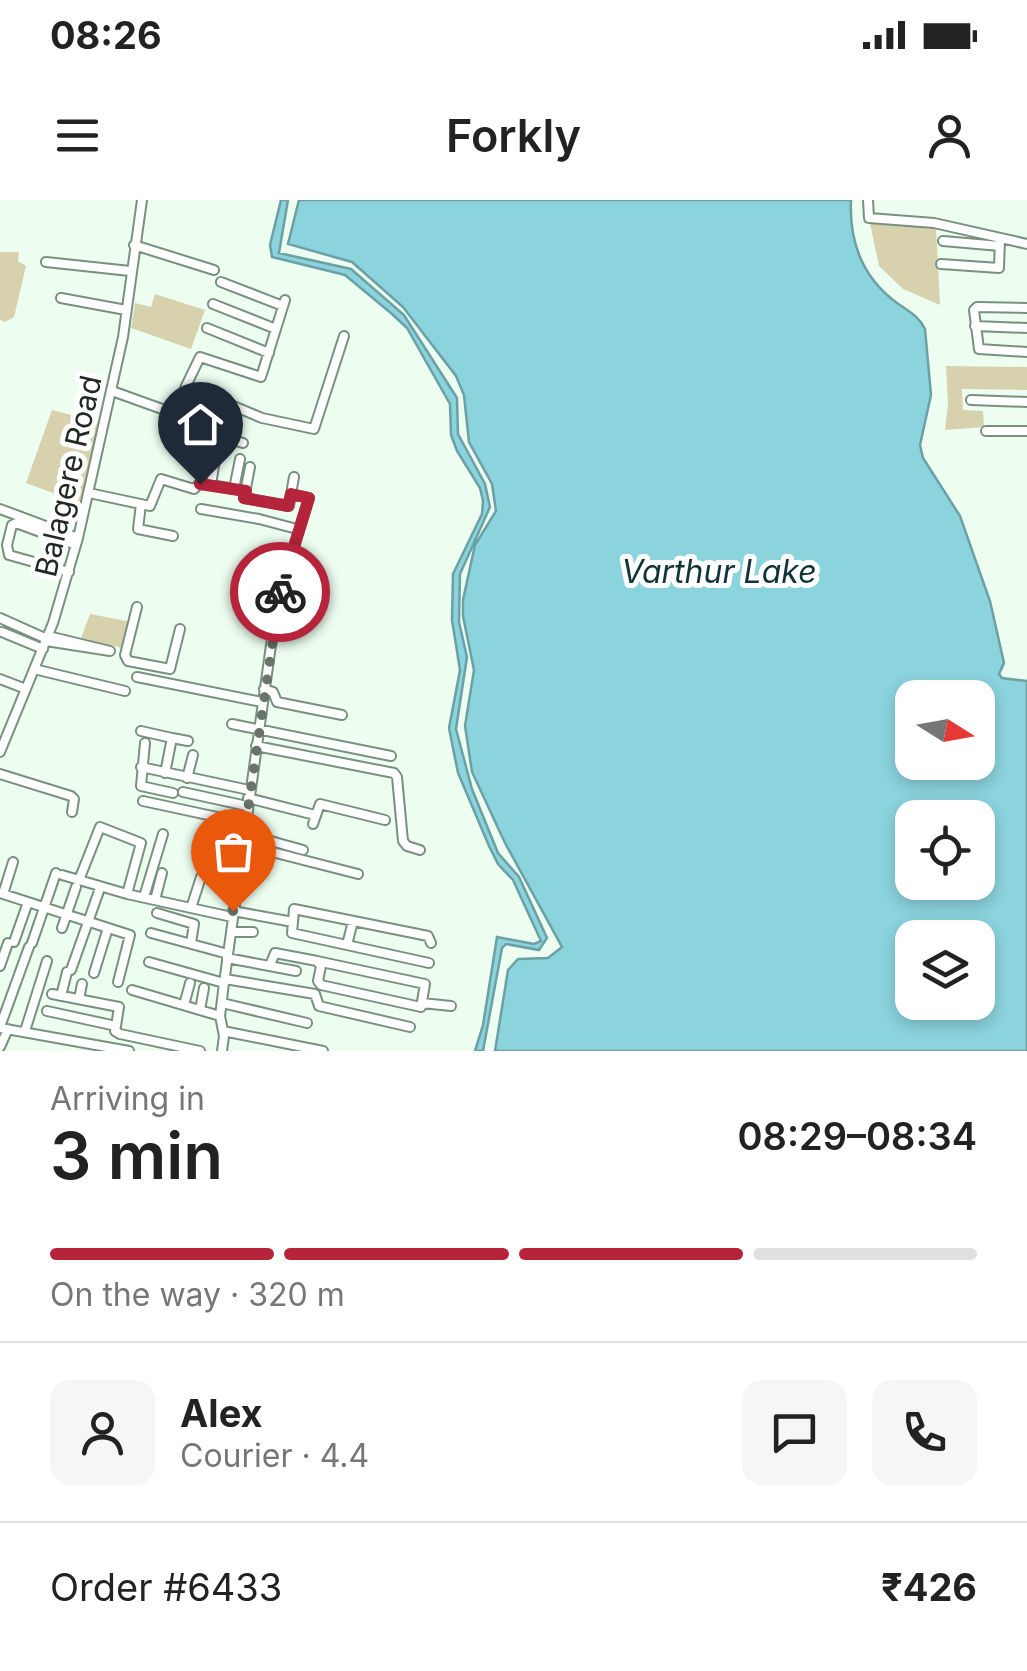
<!DOCTYPE html>
<html lang="en">
<head>
<meta charset="utf-8">
<style>
  :root { --surface:#fff; --page:#f6f6f6; --text:#222; --muted:#767676; --line:#e0e0e0; --accent:#b6243c }
  body { margin:0; font-family:Inter,sans-serif; background:var(--page); color:var(--text); height:100vh; display:flex; flex-direction:column; font-size:38px; white-space:nowrap }
  * { box-sizing:border-box; margin:0 }
  p { font-size:32px; color:var(--muted) }
  .icon { flex:none; width:55px; height:55px; fill:none; stroke:currentColor; stroke-width:2; stroke-linecap:round; stroke-linejoin:round }
  .map { position:relative; height:851px; overflow:hidden }
  .panel { display:flex; flex-direction:column; background:var(--surface); flex:1 }
  .panel>* { flex:none }
  .needle { width:65px; rotate:101deg }
  .fabs { position:absolute; left:895px; top:480px; display:grid; gap:20px }
  .fabs a { display:grid; place-items:center; width:100px; height:100px; border-radius:20px; background:var(--surface); box-shadow:0 5px 15px #0003; font-size:50px }
  .pin { position:absolute; display:grid; place-items:center; width:85px; height:85px; color:#fff; margin:-102px -42px; border-radius:50% 50% 50% 0; rotate:-45deg; box-shadow:0 0 10px #0007 }
  .pin .icon { rotate:45deg }
  .courier { position:absolute; display:grid; place-items:center; width:100px; height:100px; margin:-50px; border:8px solid #b6243c; border-radius:50%; background:#fff; color:#222; box-shadow:0 2px 12px #0007 }
  .overview em { font-style:normal; font-weight:600 }
  .overview div { display:flex; flex-direction:column-reverse }
  .overview { display:flex; align-items:center; justify-content:space-between; height:170px; padding:0 50px }
  h1 { font-size:65px; font-weight:600; line-height:75px }
  .bar { display:grid; grid-template-columns:repeat(4,1fr); gap:15px 10px; align-content:center; height:120px; padding:0 50px }
  .bar i { height:12px; border-radius:8px; background:var(--line) }
  .bar .on { background:var(--accent) }
  .bar p { grid-column:span 4 }
  .line { display:flex; align-items:center; gap:25px; padding:0 50px; border-top:2px solid var(--line) }
  .line div { flex:1 }
  .round { display:grid; place-items:center; flex:none; width:105px; height:105px; border-radius:20px; background:var(--page) }
  .status { display:flex; justify-content:space-between; align-items:center; height:70px; padding:0 50px; background:var(--surface); direction:ltr }
  .status svg { height:28px; fill:currentColor }
  header { display:flex; justify-content:space-between; align-items:center; height:130px; padding:0 50px; background:var(--surface); font-size:45px; font-weight:600 }
  .map>svg:first-child { display:block }
</style>
</head>
<body>
<div class="status"><b>08:26</b><svg viewBox="0 0 49 12"><path d="M0 12V9h3v3zM5 12V6h3v6zM10 12V3h3v9zM15 12V0h3v12zM26 1h20v11H26zM47 4h2v5h-2z"/></svg></div>
<header><svg class="icon" aria-label="menu" viewBox="0 0 24 24"><path d="M4 6h16M4 12h16M4 18h16"/></svg>Forkly<svg class="icon" aria-label="person" viewBox="0 0 24 24"><circle cx="12" cy="8" r="4"/><path d="M4 21q1-7 8-7t8 7"/></svg></header>
<div class="map">
<svg width="1027" height="851" viewBox="0 0 1027 851">
  <rect width="100%" height="100%" fill="#edfef1"/>
  <path fill="#d7d1ad" d="M870,23L936,26L940,105L903,89L879,66Z
    M0,52H19L18,61L26,66L14,117L5,122L0,120Z
    M155,94L205,110L191,149L131,128L135,103L151,107Z
    M946,166L1027,167V190L962,189L963,210L983,211L984,227L945,230L948,203Z
    M52,210L99,222L80,303L26,283Z
    M90,414L132,422L126,449L81,438Z"/>
  <path fill="#8bd3dd" stroke="#6ba0a5" stroke-width="2.5" fill-rule="evenodd" d="M281,0H288L279,53L351,69L404,115L457,198L458,234L485,284L490,307L460,374L459,422L467,457L456,529L472,589L498,653L519,677L547,738L539,750L506,744L502,748L483,851H475L483,825L497,737L534,744L541,741L513,680L498,664L489,646L458,573L449,528L460,470L452,420L453,374L482,314L483,301L480,288L457,251L451,235L450,204L407,128L392,114L345,75L272,57L270,45Z
    M299,0H851C849,42 863,78 897,103C908,111 919,116 925,129L931,195L920,245L923,258L960,316L990,401L1004,463L999,474L1002,478L1027,481V851H495L508,770L518,759L548,758L562,747L505,643L472,572L465,526L474,470L463,416V400L475,345L496,311L492,284L469,242L464,195L456,176L403,107L352,62L288,44ZM912,498H978V562H912ZM912,618H978V682H912ZM912,738H978V802H912Z"/>
  <g fill="none" stroke-linecap="round" stroke-linejoin="round">
    <g stroke="#78917f" stroke-width="12">
      <path id="minor" d="M868,0L869,18L934,23L1027,44
        M943,41L1000,46
        M134,45L214,70
        M46,62L130,71
        M941,64L999,68L1000,38
        M221,82L283,106
        M61,98L126,110
        M213,104L276,129
        M1027,108L977,107L974,110L979,149L1027,152
        M975,126L1027,128
        M207,128L269,153
        M186,186L200,157L261,177L285,100
        M112,191L176,214L174,220L178,222L243,243
        M971,200L1027,202
        M176,214L186,186L262,218L314,229L344,136
        M986,231H1027
        M211,285L216,253
        M234,289L240,259
        M89,293L150,306L161,279L194,289L200,283L245,291
        M291,294L294,277
        M141,304L138,329L173,336
        M0,309L78,338
        M201,309L259,319L297,329
        M69,372L9,355L7,345L12,325L16,323L76,345
        M137,407L125,455L128,461L170,469L180,429
        M0,418L47,439
        M2,432L43,449
        M46,441L110,451L48,436
        M34,469L125,491
        M137,477L262,502
        M0,479L26,489
        M264,489L273,492L277,502L342,515
        M232,524L391,556
        M141,531L172,538L165,573
        M172,538L188,541
        M145,543L141,586L173,593
        M256,546L394,573L397,577L403,641L407,646L420,650
        M0,552L53,423L78,338L123,137L142,0
        M141,567L249,590
        M0,574L71,596L74,599L72,612
        M187,578L193,555
        M183,592L247,606
        M248,598L315,615
        M143,601L245,623
        M313,624L320,604L385,620
        M241,644L358,674
        M255,648L260,638L303,650
        M62,675L127,694L232,717
        M79,680L100,627L141,643L127,694
        M0,693L130,735L118,782
        M3,694L13,662
        M144,697L163,634
        M155,700L162,673
        M191,708L201,677
        M233,711L293,722L292,733L429,763
        M157,713L194,724L191,743
        M293,722L294,709L428,736L431,743
        M62,728L76,687
        M231,732H253
        M151,733L228,754
        M14,742L28,702
        M32,743L56,673
        M347,745L353,721
        M227,758L296,771
        M149,762L224,783
        M270,765L275,753L317,761L321,766L318,781L321,785L421,807L425,784L317,761
        M0,766L8,743
        M71,770L99,691
        M94,773L108,728
        M225,779L315,794L319,806L410,827
        M132,790L220,816
        M52,794L119,807L116,826
        M61,796L67,772
        M79,799L82,784
        M222,803L307,823
        M422,803L451,806
        M184,805L190,783
        M200,810L204,788
        M47,811L116,826L115,831L120,834L200,851
        M0,827L29,747
        M0,828L129,851
        M25,831L47,761
        M223,831L323,851
        M0,847L8,829
        M222,851L224,836L220,816L224,783L277,402L309,298L291,294L289,306L244,298L250,267"/>
    </g>
    <use href="#minor" stroke="#fff" stroke-width="8"/>
  </g>
  <g fill="none" stroke-linecap="round" stroke-linejoin="round">
    <path stroke="#68746a" stroke-width="10" stroke-dasharray="0 18" d="M233,711L280,392"/>
    <path stroke="#b6243c" stroke-width="12" d="M200,284L246,291L244,298L288,306L291,294L309,298L280,392"/>
  </g>
  <g text-anchor="middle" dominant-baseline="central" stroke-width="10" stroke-linejoin="round" paint-order="stroke">
    <g font-size="30" fill="#202a22" stroke="#fff">
      <text transform="translate(68 276) rotate(-77)">Balagere Road</text>
    </g>
    <g font-size="32" font-style="italic" fill="#103439" stroke="#fff">
      <text x="719" y="371">Varthur Lake</text>
    </g>
  </g>
</svg>
<div class="fabs">
<a><svg class="needle" viewBox="-14 -14 28 28"><path d="M0-13l5 13h-10z" fill="#e53935"/><path d="M0 13l5-13h-10z" fill="#767676"/></svg></a>
<a><svg class="icon" aria-label="locate" viewBox="0 0 24 24"><circle cx="12" cy="12" r="6"/><path d="M12 2v4M12 18v4M2 12h4M18 12h4"/></svg></a>
<a><svg class="icon" aria-label="layers" viewBox="0 0 24 24"><path d="M12 4l9 5-9 5-9-5zM3 14l9 5 9-5"/></svg></a>
</div>
<div class="pin" style="left:233px;top:711px;background:#ea580c"><svg class="icon" aria-label="bag" viewBox="0 0 24 24"><path d="M5 8h14l-1 12H6zM9 8a3 3 0 0 1 6 0"/></svg></div>
<div class="pin" style="left:200px;top:284px;background:#1f2937"><svg class="icon" aria-label="home" viewBox="0 0 24 24"><path d="M3 11l9-7 9 7M6 9v11h12V9"/></svg></div>
<div class="courier" style="left:280px;top:392px"><svg class="icon" aria-label="bike" viewBox="0 0 24 24"><circle cx="6" cy="16" r="4"/><circle cx="18" cy="16" r="4"/><path d="M6 16l4-8h5l3 8M10 8l3 8H6M13 5h3"/></svg></div>
</div>
<section class="panel">
<div class="overview"><div><h1>3 min</h1><p>Arriving in</p></div><em>08:29–08:34</em></div>
<div class="bar"><i class="on"></i><i class="on"></i><i class="on"></i><i></i><p>On the way · 320 m</p></div>
<div class="line" style="height:180px"><a class="round"><svg class="icon" aria-label="person" viewBox="0 0 24 24"><circle cx="12" cy="8" r="4"/><path d="M4 21q1-7 8-7t8 7"/></svg></a><div><b>Alex</b><p>Courier · 4.4</p></div><a class="round"><svg class="icon" aria-label="chat" viewBox="0 0 24 24"><path d="M4 5h16v11H9l-5 4z"/></svg></a><a class="round"><svg class="icon" aria-label="phone" viewBox="0 0 24 24"><path d="M5 4h4l2 5-3 2q2 4 5 5l2-3 5 2v4C11 20 4 13 5 4z"/></svg></a></div>
<div class="line" style="height:130px"><div>Order #6433</div><b>₹426</b></div>
</section>
</body>
</html>
